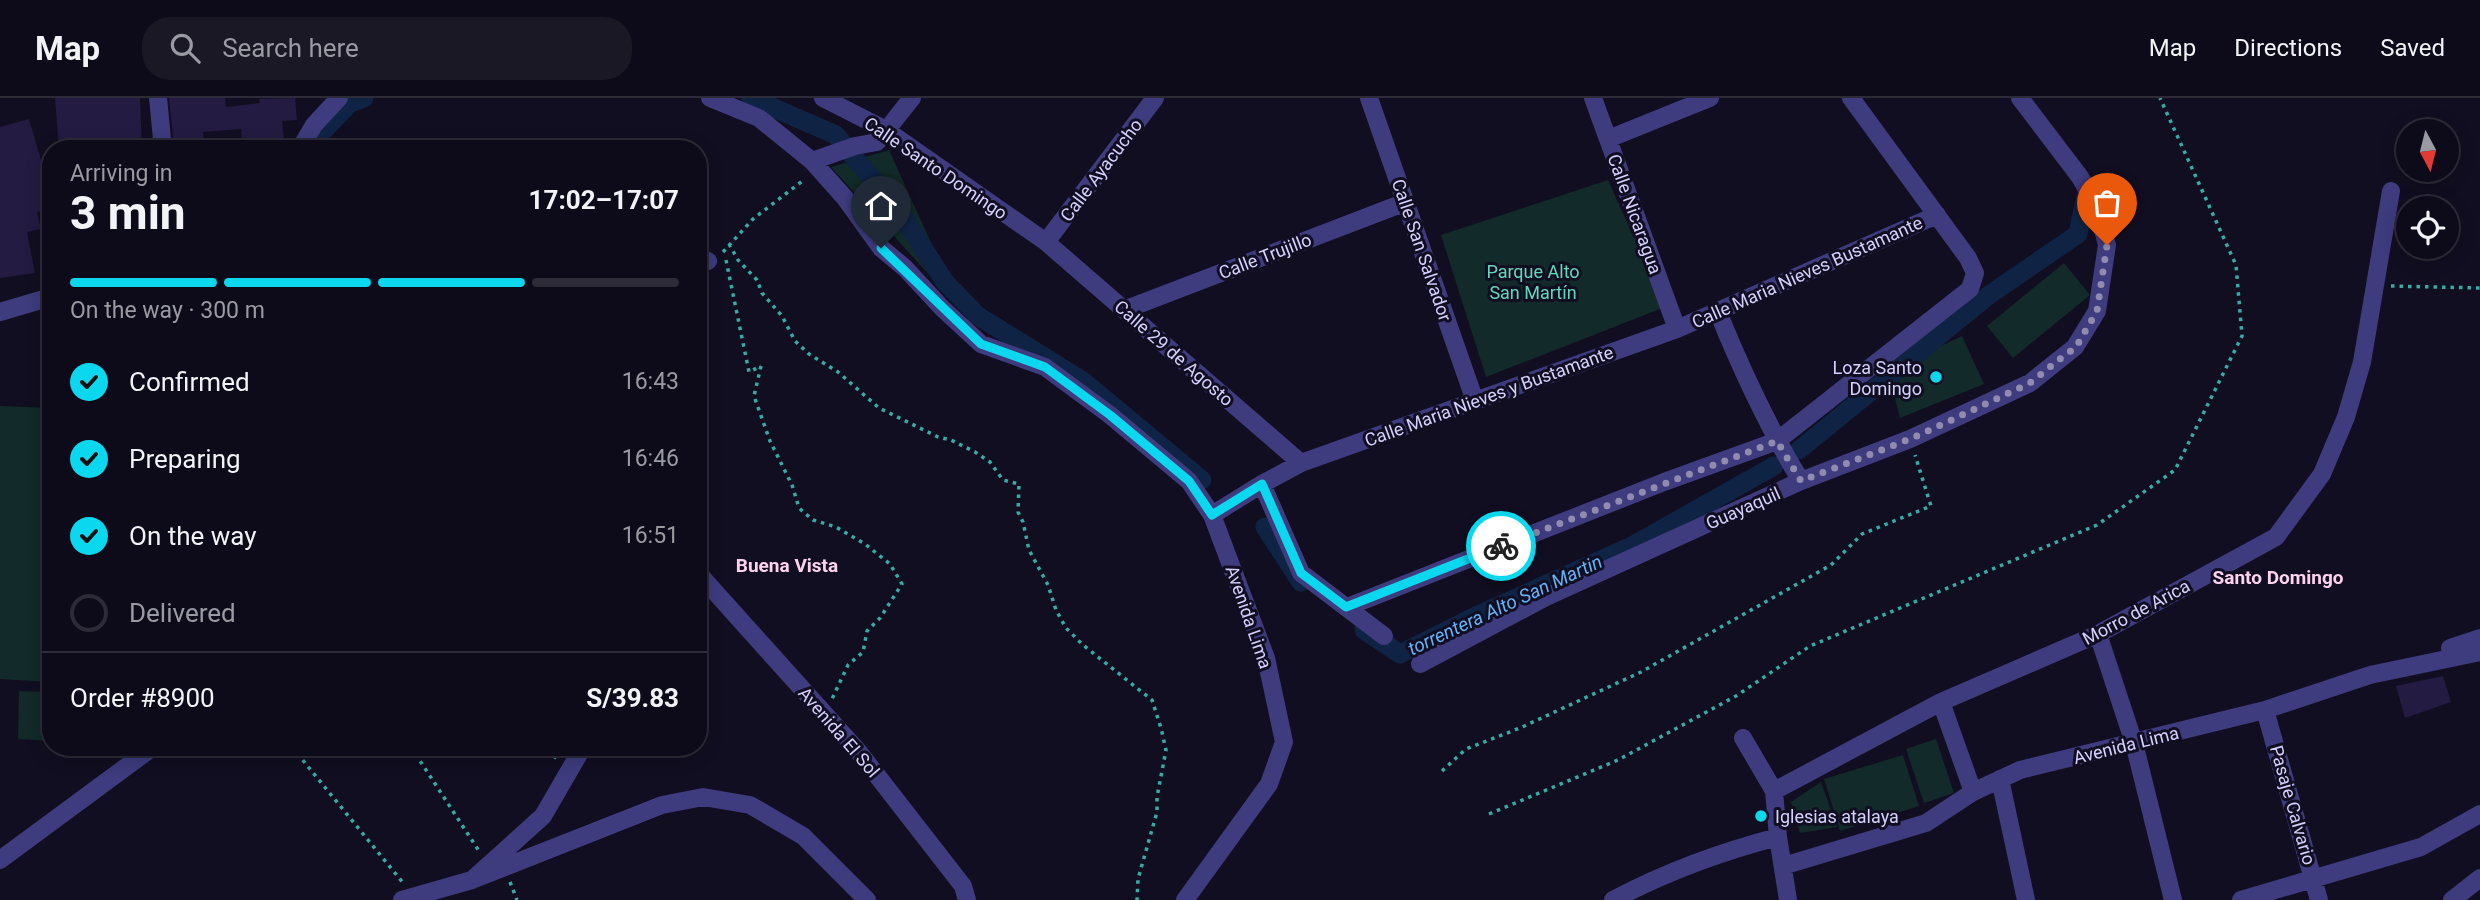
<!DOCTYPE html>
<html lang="en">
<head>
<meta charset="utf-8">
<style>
  :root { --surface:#0d0a19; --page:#1b1826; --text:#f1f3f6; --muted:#9a9aa2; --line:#2d2b38; --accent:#0bd8ee }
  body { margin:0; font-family:Roboto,sans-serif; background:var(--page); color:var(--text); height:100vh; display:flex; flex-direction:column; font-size:26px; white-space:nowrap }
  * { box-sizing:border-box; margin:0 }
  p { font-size:23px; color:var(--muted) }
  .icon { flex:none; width:38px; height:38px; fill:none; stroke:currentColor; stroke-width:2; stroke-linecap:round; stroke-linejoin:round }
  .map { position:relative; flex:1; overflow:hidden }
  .panel { position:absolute; left:42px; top:42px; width:665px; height:616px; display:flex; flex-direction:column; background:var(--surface); border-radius:28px; box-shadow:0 4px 18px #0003,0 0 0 2px var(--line) }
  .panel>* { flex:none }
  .needle { width:46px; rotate:173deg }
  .tools { position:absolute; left:2396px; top:21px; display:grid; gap:14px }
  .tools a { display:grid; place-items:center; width:63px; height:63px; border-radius:50%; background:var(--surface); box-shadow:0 4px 18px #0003,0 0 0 2px var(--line); font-size:35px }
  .pin { position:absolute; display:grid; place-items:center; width:60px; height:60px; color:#fff; margin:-72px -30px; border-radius:50% 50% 50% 0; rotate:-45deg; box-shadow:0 0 7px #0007 }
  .pin .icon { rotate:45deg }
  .courier { position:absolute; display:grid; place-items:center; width:70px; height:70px; margin:-35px; border:5px solid #0bd8ee; border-radius:50%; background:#fff; color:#222; box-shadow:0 2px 9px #0007 }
  .summary em { font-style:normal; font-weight:700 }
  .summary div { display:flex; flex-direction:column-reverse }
  .summary { display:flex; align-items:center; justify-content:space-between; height:119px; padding:0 28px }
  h1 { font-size:46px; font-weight:700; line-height:52px }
  .bar { display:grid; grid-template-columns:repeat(4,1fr); gap:10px 7px; align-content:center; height:84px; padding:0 28px }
  .bar i { height:9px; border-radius:5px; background:var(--line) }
  .bar .on { background:var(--accent) }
  .bar p { grid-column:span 4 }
  .line { display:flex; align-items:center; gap:18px; padding:0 28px; border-top:2px solid var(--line) }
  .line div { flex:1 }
  ol { padding:0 28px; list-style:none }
  li { display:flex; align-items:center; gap:21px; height:77px }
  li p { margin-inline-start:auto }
  li .icon { padding:7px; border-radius:50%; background:var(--accent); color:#111; stroke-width:4 }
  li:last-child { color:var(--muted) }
  li i { width:38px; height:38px; border:4px solid var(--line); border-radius:50% }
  header { display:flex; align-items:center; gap:42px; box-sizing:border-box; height:98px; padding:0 35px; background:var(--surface); border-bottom:2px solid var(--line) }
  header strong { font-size:33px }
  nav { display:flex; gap:38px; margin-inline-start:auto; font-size:24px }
  .search { width:490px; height:63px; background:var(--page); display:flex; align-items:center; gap:18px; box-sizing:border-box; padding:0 24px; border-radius:28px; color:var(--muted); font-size:26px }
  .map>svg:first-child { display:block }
</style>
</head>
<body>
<header>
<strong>Map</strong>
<div class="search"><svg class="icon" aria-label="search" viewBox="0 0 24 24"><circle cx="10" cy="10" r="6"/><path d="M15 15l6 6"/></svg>Search here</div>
<nav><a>Map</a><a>Directions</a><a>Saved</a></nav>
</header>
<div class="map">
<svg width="2480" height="802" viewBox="0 0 2480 802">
  <rect width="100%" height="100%" fill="#110e21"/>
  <path fill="#122a29" d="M889,52L962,213L831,69Z
    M1608,82L1665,209L1486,279L1441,137Z
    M2064,165L2090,197L2013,260L1987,228Z
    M1962,238L1984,286L1900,320L1888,273Z
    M0,308L51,310V584L0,581Z
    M19,593L51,594V643L18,641Z
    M1936,641L1954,695L1924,705L1906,651Z
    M1903,657L1919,708L1840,733L1824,681Z
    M1821,684L1837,729L1800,735L1791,704Z"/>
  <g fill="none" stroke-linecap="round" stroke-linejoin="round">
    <path stroke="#0f2344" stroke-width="19" d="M751,0L836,37L904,120L945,184L978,218L1083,283L1202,382
      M306,51L350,5L364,0
      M1799,352L1989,197L2078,136L2087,92
      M1265,429L1301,484
      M1364,532L1400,556L1476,518L1632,448L1774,368"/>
  </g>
  <path fill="#231b41" d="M55,0H140L142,51H88L87,48L59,51Z
    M169,0H225L226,9L260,5L259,1L295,0L297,22L282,23L284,41L271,42V47L243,50L241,31L203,34L204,49L174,51Z
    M29,21L51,96V112L37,114L41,131L27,134L35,175L0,180V29Z
    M2443,578L2451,604L2405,620L2396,588Z"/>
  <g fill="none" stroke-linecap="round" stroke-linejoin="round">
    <path stroke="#34ada6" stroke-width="3.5" stroke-dasharray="3.5 5" stroke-linecap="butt" d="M729,146L738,162L757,182L762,195L782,218L795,243L809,256L838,274L879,310L938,339L951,342L975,354L990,364L1003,382L1019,386L1018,414L1023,424L1029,452L1048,487L1056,512L1066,530L1083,547L1152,602L1161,630L1166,652L1157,699V714L1138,781L1137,802
      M723,154L753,121L805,81
      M726,162L749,274L761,268
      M2391,188L2480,190
      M761,268L754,298L770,343L792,387L799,410L813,422L836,429L865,446L890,466L902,486L880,520L867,533L863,554L848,567L832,601
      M698,285L706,246L699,194L704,177
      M292,649L404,786
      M411,649L479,753
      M539,649L558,661
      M1442,673L1466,651L1520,630L1641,574L1831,467L1862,436L1931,408L1915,357
      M1489,716L1618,662L1736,598L1810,548L2097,427L2175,372L2242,238L2236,167L2160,0
      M510,784L517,802"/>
    <path stroke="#3e3b7e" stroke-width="18" d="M158,0L163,51
      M710,0L759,20L812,63L845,100L881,150L905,170L942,210L981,246L1045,269L1110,317L1189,383L1212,417L1266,560L1284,644L1269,686L1185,802
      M823,0L886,32L1046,144L1301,365
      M1369,0L1475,303
      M1593,0L1677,231
      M1608,41L1710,0
      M300,51L314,27L339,0
      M812,63L855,48L877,44L912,0
      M1046,144L1155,0
      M698,159L708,163
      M1124,212L1406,104
      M0,214L51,199
      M1718,214C1742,273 1768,329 1801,383
      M1262,386L1301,475L1384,538
      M1212,417L1262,386L1301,365L1677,231L1937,117
      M698,475L858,653L963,788L967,802
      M1347,509L1664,384L1777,343L1970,191L1975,175L1968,160L1851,0
      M2098,536L2134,645L2173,802
      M2450,550L2480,540
      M1420,566L1546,499L1801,383L1910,341L2030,285L2075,249L2097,213L2107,147L2097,109L2080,79L2020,0
      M1941,604L1973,694
      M2265,612L2319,802
      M1743,640L1774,693L1778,739L1788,802
      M2000,681L2026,802
      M1774,693L1941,604L2098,536L2276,439L2322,376L2346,319L2362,264L2391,93
      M0,762L153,649
      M1783,768L1926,725L1973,694L2020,672L2265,612L2370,577L2480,554
      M472,782L662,707L703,699L750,707L803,738L867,802
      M402,802L472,782L543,718L583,649
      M1613,802C1666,774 1720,754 1778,739
      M2241,802L2421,749L2480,716
      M2452,802L2480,780"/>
  </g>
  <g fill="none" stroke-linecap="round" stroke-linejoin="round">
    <path stroke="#908cb0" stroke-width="7" stroke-dasharray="0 12.6" d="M1501,448L1777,343L1801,383L1910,341L1958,319L2030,285L2060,261L2076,249L2097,213L2107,147"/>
    <path stroke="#0bd8ee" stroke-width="9" d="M881,150L981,246L1045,269L1110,317L1189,383L1212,417L1262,386L1301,475L1346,509L1501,448"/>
  </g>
  <g fill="#0bd8ee" stroke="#110e21" stroke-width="2.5">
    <circle cx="1936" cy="279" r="7"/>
    <circle cx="1761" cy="718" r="7"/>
  </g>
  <g text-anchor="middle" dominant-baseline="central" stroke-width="6" stroke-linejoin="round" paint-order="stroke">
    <g font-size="18" fill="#d5d0fd" stroke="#110e21">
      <text transform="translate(936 70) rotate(34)">Calle Santo Domingo</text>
      <text transform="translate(1101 72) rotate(-53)">Calle Ayacucho</text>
      <text transform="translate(1635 116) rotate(70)">Calle Nicaragua</text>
      <text transform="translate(1422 152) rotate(71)">Calle San Salvador</text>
      <text transform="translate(1265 158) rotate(-21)">Calle Trujillo</text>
      <text transform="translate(1807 174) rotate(-24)">Calle Maria Nieves Bustamante</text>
      <text transform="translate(1174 255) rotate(41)">Calle 29 de Agosto</text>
      <text transform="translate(1489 298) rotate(-20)">Calle Maria Nieves y Bustamante</text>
      <text transform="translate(1743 410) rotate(-24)">Guayaquil</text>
      <text transform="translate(2136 514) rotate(-28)">Morro de Arica</text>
      <text transform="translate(1249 519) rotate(71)">Avenida Lima</text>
      <text transform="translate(839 634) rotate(49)">Avenida El Sol</text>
      <text transform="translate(2126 647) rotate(-14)">Avenida Lima</text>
      <text transform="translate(2293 707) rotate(74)">Pasaje Calvario</text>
    </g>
    <g font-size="18" fill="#60d9ba" stroke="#110e21">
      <text x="1533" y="173">Parque Alto<tspan x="1533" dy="21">San Martín</tspan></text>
    </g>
    <g font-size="18" fill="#d5d0fd" stroke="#110e21" text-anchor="end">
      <text x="1922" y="269">Loza Santo<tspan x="1922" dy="21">Domingo</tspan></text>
      <text x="1775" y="718" text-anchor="start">Iglesias atalaya</text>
    </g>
    <g font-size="19" font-weight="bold" fill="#fdd2ed" stroke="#110e21">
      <text x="787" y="467">Buena Vista</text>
      <text x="2278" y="479">Santo Domingo</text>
    </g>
    <g font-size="19" font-style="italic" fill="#63b3f8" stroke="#110e21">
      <text transform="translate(1505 507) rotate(-25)">torrentera Alto San Martin</text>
    </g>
  </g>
</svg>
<div class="tools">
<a><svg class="needle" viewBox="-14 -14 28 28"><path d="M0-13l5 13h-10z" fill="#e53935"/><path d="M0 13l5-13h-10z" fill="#9a9aa2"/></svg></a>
<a><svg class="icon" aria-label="locate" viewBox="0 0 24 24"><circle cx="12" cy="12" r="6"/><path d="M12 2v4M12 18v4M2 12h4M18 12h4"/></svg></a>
</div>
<div class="pin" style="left:2107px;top:147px;background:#ea580c"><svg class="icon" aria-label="bag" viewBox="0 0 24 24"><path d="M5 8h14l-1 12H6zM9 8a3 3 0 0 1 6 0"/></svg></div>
<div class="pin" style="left:881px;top:150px;background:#1f2937"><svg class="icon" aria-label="home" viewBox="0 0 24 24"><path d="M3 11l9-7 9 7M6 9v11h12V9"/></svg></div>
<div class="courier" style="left:1501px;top:448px"><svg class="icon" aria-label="bike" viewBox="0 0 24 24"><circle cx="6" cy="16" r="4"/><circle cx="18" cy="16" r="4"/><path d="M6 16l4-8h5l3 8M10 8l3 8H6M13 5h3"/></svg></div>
<section class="panel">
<div class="summary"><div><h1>3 min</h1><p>Arriving in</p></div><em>17:02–17:07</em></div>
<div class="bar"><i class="on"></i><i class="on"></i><i class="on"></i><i></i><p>On the way · 300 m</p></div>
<ol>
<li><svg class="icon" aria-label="check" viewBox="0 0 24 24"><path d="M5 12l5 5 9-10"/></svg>Confirmed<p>16:43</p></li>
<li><svg class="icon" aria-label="check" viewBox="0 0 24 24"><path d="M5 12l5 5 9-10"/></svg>Preparing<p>16:46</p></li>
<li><svg class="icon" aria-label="check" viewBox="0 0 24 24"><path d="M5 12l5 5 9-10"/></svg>On the way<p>16:51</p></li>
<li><i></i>Delivered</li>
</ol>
<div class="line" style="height:91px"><div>Order #8900</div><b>S/39.83</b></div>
</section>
</div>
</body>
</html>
